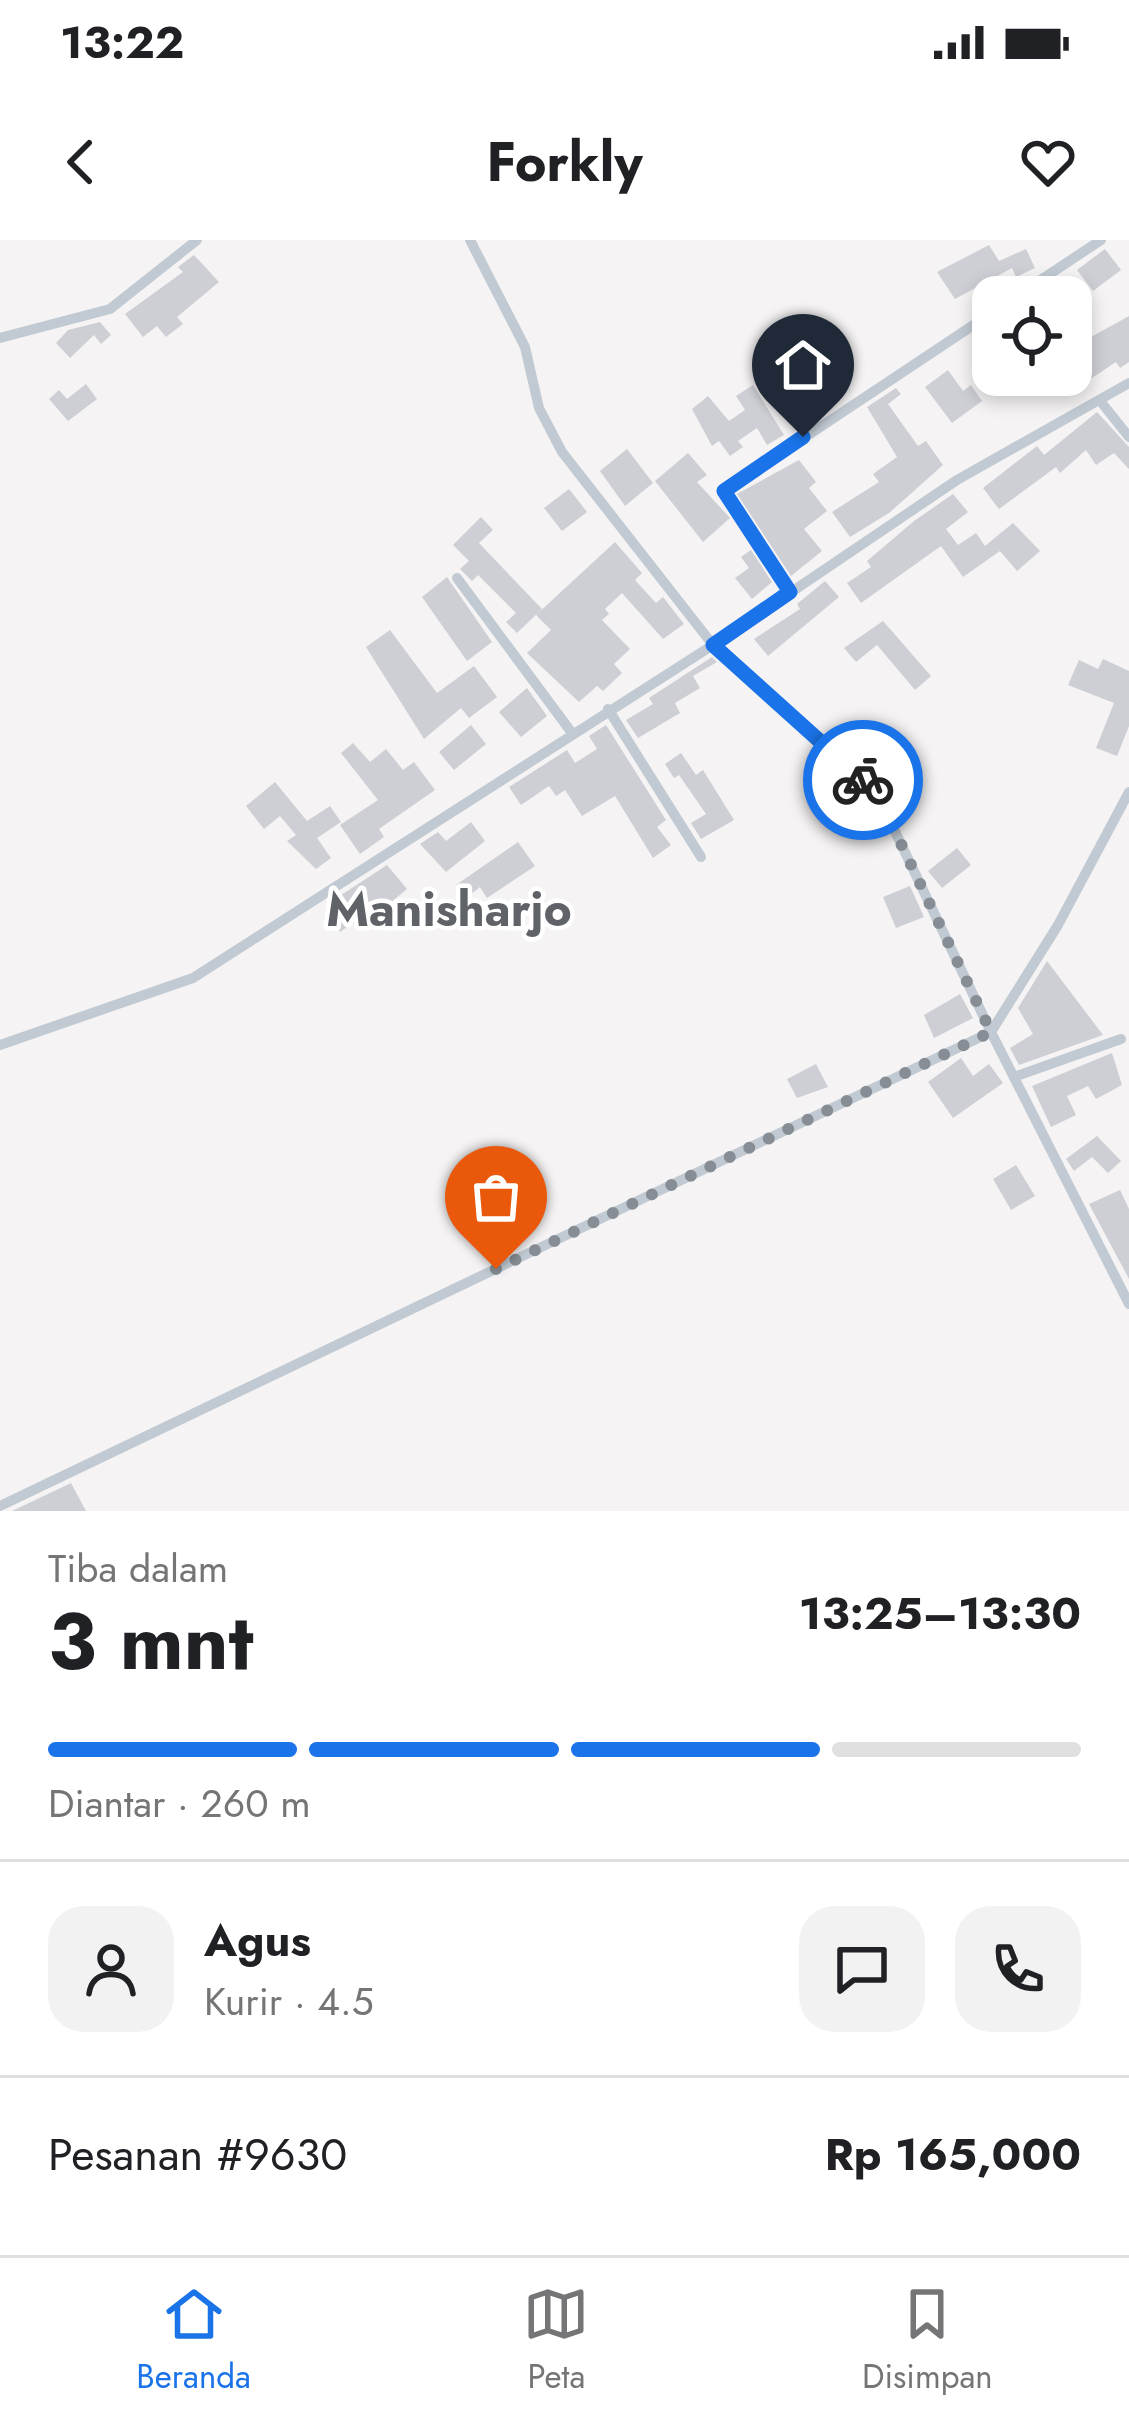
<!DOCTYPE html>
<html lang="id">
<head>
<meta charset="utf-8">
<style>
  :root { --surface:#fff; --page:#f2f2f2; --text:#202124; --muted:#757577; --line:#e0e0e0; --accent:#1a73e8 }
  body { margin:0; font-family:Jost,sans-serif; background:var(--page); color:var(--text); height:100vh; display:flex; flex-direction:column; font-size:45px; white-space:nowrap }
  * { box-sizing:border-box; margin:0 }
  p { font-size:39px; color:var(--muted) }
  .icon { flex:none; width:66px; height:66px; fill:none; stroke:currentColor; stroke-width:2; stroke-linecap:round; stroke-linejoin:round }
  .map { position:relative; height:1271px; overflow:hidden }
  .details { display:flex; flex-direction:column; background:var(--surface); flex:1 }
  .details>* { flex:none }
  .controls { position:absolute; left:972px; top:36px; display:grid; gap:24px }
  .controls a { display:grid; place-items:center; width:120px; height:120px; border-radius:24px; background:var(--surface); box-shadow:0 6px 18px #0003; font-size:60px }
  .pin { position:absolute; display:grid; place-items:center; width:102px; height:102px; color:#fff; margin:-123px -51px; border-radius:50% 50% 50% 0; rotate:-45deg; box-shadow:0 0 12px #0007 }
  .pin .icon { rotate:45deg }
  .courier { position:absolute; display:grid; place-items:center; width:120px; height:120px; margin:-60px; border:9px solid #1a73e8; border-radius:50%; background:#fff; color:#222; box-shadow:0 3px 15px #0007 }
  .headline em { font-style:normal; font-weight:700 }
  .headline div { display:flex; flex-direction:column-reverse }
  .headline { display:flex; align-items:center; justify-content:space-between; height:204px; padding:0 48px }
  h1 { font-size:78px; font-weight:700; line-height:90px }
  .bar { display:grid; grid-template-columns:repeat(4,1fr); gap:18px 12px; align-content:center; height:144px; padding:0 48px }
  .bar i { height:15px; border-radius:9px; background:var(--line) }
  .bar .selected { background:var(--accent) }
  .bar p { grid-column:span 4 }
  .line { display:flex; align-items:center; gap:30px; padding:0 48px; border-top:3px solid var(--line) }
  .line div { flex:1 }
  .round { display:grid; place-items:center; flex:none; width:126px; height:126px; border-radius:36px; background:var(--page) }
  .status { display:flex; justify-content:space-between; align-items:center; height:84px; padding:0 60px; background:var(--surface); direction:ltr }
  .status svg { height:33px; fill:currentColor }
  header { display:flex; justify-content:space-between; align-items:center; height:156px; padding:0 48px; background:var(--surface); font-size:54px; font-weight:700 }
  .tab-bar { display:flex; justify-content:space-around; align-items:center; height:168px; border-top:3px solid var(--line); background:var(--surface); font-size:33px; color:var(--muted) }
  .tab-bar a { display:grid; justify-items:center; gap:6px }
  .tab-bar .selected { color:var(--accent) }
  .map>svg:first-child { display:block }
</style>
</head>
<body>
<div class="status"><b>13:22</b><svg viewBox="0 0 49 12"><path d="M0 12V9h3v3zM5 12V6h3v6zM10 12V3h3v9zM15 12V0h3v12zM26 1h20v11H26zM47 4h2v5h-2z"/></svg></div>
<header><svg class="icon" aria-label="back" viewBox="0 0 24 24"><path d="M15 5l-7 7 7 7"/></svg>Forkly<svg class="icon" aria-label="heart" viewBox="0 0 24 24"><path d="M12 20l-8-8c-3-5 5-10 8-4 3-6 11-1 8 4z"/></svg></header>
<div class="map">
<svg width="1129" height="1271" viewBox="0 0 1129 1271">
  <rect width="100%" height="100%" fill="#f5f3f3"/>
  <path fill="#cdcfd5" d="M989,5L999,21L1026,9L1035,28L1016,37L1012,28L955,59L937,32Z
    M1105,9L1121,30L1093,51L1077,30Z
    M194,15L219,42L177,77L183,84L166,97L157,86L143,97L125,74L183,32L178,27Z
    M1071,69L1091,97L1129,76V122L1120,128L1116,122L1089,140L1071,113Z
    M100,82L111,95L101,104L94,95L70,118L56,103L68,90Z
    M810,108L838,141L816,159L788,126Z
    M948,130L963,151L971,145L982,161L952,183L925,147Z
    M86,144L97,159L68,181L49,159L59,150L67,159Z
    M753,145L784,195L767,205L757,188L738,201L743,207L730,216L719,201L712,206L692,169L708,156L729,181L745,170L736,156Z
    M896,148L901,154L888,164L918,206L926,201L943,225L889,273L850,297L832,272L879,242L873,234L897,217L867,167Z
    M1097,172L1129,207V229L1114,213L1096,225L1086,210L1060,233L1056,227L999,269L983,248L1037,206L1044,215Z
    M627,209L653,243L625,266L600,231Z
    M688,213L707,235L697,242L730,278L703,302L655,241Z
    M799,220L816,242L809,248L827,271L804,289L822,311L791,336L737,254Z
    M569,249L587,272L562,291L544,268Z
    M953,254L968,272L946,289L958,305L976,293L985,306L1013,283L1040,311L1017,331L1000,311L963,337L941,306L861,363L847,343L871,327L867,321L914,281Z
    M481,277L493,290L479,303L542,369L517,393L506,382L516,373L478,335L472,341L460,329L469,321L453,305Z
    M615,302L642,333L635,340L656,363L663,357L684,384L663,399L622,353L605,369L609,374L602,380L630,409L614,424L622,433L603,451L597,446L579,462L527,413L551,390L536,375Z
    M751,310L772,342L752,359L735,338L749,328L741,317Z
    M447,337L492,402L467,421L422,357Z
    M825,341L839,357L768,416L754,399L800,369L797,364Z
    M883,381L931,436L915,450L877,405L856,422L844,408Z
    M390,390L437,453L474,426L497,457L469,478L461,468L424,499L366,407Z
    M712,417L717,422L693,436L700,448L675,463L680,473L638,498L626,480L653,464L649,458Z
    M1103,419L1129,431V486L1117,516L1096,508L1114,463L1068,445L1079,420L1098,429Z
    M527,448L547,476L521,497L499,472Z
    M471,485L486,504L454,530L439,512Z
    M606,485L666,580L657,587L671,605L653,618L615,556L582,576L565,550L556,556L549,546L521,565L509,547L567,510L575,523L597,509L589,496Z
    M353,503L370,522L386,509L403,530L414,522L435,550L379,589L384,597L360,614L340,585L378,560L341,513Z
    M681,513L696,535L703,530L734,580L701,599L691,583L706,574L679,535L674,538L665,524Z
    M275,542L307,581L330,566L341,582L317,598L331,618L316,629L287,601L296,595L280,576L264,589L246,566Z
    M471,582L485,601L446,632L420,604L438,592L446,601Z
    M518,602L535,626L487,658L480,647L466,658L456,645Z
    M957,608L971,625L942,648L928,631Z
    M387,625L407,649L376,675L371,670L340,692L329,675L338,669L332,661Z
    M910,646L924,677L896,688L883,657Z
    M1047,721L1103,795L1019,825L1010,808L1033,794L1018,768Z
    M960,754L973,778L934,798L924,775Z
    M1112,813L1122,845L1096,859L1088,846L1067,856L1076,875L1051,887L1032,846Z
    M961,818L973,836L989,824L1003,843L953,878L928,842Z
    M816,824L828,847L797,858L787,839Z
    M1097,896L1121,921L1108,933L1092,917L1074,931L1066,919Z
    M1016,925L1035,956L1011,970L993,939Z
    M1120,950L1129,969V1039L1089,964Z
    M71,1243L86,1271H12Z"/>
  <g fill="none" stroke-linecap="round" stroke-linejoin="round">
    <path stroke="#c1cad2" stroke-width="10" d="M1015,57L1101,0
      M0,98L110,69L197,0
      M1101,162L1129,197
      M457,338L572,493
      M790,352L724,251L993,72
      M608,469L701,617
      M1129,552L1058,685L991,792L1129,1064
      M0,805L193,738L713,405L957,240L1129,143
      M1014,837L1121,799
      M0,1266L991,792L880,560L852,527L713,405L562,212L539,168L525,107L470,0"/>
  </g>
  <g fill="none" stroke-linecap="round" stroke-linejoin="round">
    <path stroke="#868d94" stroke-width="12" stroke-dasharray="0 21.6" d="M496,1029L991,792L880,560L863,540"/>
    <path stroke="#1a73e8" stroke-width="15" d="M803,197L724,251L790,352L713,405L863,540"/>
  </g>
  <g text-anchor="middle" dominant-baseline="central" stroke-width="9" stroke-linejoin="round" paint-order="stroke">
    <g font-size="48" font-weight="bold" fill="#5f6368" stroke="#fff">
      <text x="449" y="669">Manisharjo</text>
    </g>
  </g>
</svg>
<div class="controls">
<a><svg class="icon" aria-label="locate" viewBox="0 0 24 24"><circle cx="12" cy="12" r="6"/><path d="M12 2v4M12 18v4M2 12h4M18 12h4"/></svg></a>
</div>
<div class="pin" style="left:496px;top:1029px;background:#ea580c"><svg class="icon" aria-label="bag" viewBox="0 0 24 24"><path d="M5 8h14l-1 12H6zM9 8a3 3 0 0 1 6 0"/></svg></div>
<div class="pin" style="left:803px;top:197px;background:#1f2937"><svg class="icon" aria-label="home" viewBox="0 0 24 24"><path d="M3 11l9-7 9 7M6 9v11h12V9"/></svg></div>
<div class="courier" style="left:863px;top:540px"><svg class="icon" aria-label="bike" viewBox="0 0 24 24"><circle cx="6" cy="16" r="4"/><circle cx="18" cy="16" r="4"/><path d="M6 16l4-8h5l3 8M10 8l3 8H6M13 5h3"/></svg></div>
</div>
<section class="details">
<div class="headline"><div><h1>3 mnt</h1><p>Tiba dalam</p></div><em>13:25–13:30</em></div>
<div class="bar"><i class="selected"></i><i class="selected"></i><i class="selected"></i><i></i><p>Diantar · 260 m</p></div>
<div class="line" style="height:216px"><a class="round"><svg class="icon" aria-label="person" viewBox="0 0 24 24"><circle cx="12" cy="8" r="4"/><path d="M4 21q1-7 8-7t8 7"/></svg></a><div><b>Agus</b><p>Kurir · 4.5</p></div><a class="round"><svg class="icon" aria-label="chat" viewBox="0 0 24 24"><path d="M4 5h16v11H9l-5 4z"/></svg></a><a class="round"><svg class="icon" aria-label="phone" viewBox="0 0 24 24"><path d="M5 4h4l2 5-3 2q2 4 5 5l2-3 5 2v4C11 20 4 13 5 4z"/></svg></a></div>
<div class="line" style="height:156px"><div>Pesanan #9630</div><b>Rp 165,000</b></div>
</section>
<nav class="tab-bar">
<a class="selected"><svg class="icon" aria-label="home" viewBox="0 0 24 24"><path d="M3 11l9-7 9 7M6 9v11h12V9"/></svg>Beranda</a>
<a><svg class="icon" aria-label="map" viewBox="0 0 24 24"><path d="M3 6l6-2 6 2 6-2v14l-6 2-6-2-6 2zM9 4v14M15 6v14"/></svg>Peta</a>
<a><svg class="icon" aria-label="saved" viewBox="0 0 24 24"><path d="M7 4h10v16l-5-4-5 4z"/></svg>Disimpan</a>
</nav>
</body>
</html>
